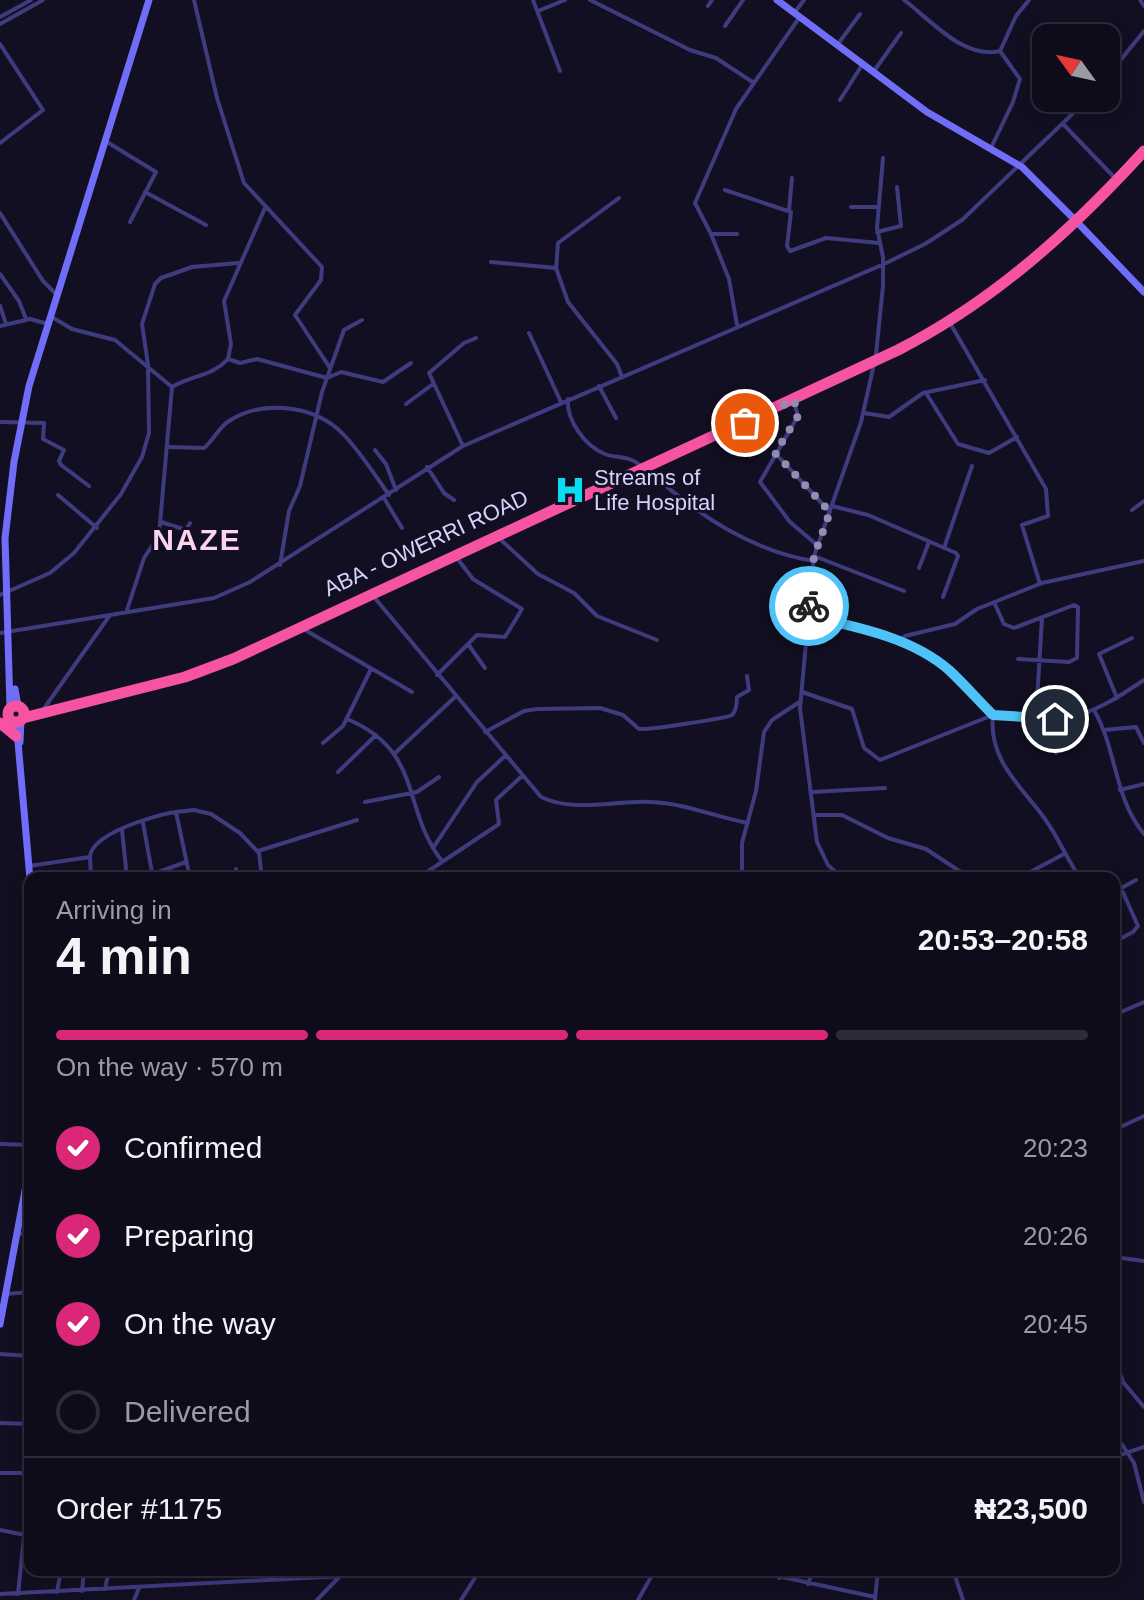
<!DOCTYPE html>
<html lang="en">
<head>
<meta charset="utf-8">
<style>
  :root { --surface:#0e0b1a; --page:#171423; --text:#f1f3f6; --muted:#9b9ba2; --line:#2e2b39; --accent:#db2777 }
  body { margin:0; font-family:Arial,sans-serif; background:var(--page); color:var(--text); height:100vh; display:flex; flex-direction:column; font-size:30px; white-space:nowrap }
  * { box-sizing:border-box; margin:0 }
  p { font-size:26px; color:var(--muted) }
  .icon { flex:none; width:44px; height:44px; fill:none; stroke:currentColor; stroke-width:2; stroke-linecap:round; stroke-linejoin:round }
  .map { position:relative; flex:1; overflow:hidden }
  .side { position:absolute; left:24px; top:872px; width:1096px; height:704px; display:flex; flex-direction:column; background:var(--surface); border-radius:16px; box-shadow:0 4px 20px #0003,0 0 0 2px var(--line) }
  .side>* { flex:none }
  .needle { width:52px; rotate:303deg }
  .tools { position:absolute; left:1032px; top:24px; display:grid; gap:16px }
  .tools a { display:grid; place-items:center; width:88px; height:88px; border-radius:16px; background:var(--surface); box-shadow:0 4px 20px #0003,0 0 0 2px var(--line); font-size:40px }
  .pin { position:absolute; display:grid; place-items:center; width:68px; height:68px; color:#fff; margin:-34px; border:4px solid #fff; border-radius:50%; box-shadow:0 2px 8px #0007 }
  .courier { position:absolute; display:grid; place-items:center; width:80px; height:80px; margin:-40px; border:6px solid #4fc3f7; border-radius:50%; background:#fff; color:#222; box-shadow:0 2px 10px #0007 }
  .head em { font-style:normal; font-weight:700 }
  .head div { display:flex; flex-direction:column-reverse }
  .head { display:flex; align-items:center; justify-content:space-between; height:136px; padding:0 32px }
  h1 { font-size:52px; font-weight:700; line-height:60px }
  .bar { display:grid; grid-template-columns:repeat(4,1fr); gap:12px 8px; align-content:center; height:96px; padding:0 32px }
  .bar i { height:10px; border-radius:6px; background:var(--line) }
  .bar .on { background:var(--accent) }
  .bar p { grid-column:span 4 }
  .line { display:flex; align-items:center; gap:20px; padding:0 32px; border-top:2px solid var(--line) }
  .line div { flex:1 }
  ol { padding:0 32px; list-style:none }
  li { display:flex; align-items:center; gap:24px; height:88px }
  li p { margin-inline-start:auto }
  li .icon { padding:8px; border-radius:50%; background:var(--accent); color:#fff; stroke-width:4 }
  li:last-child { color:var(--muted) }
  li i { width:44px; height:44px; border:4px solid var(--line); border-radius:50% }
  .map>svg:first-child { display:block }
</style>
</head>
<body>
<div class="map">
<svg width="1144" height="1600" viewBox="0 0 1144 1600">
  <rect width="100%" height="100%" fill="#120f22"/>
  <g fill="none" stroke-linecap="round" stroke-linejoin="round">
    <path stroke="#3e3c7f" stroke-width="4" d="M194,0L217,98L244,183L322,267L321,280L295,315L330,368
      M533,0L560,71
      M590,0L690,50L716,58L754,83
      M904,0C931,20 964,60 1000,51
      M1140,0L1144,6
      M708,6L712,0
      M538,11L565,0
      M795,12L804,0
      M0,17L31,0
      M0,24L43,0
      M725,26L743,0
      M0,44L43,110L0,143
      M838,44L860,14
      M874,71L901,33
      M1106,78L1144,31
      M840,100L862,65
      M1064,125L1112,175
      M107,142L156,172L130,222
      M991,148L1013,102L1020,79L1000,51L1016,16L1029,0
      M725,190L791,212L787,246L790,251L826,238L879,243
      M145,192L206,225
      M851,207H877
      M789,210L792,178
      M0,213L43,281L56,294
      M877,232L901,226L897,187
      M711,234L729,279L737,325
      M737,234H711L695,203L736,109L799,18
      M491,262L556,268L568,302L617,364L622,377
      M556,270L558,243L619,198
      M0,274L19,301L26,319
      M0,306L6,324
      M50,316L72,329L115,340L172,387L159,535L144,558L127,610
      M950,323L1046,489L1048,516L1022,525L1040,584
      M0,326L30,319L48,324
      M529,333L561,402
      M876,354L883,286V257L877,228L883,158
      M228,359L240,363L257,359L327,378L341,372L383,382L411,363
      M599,386L616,418
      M172,387C192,375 211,377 228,359L231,344L224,301L265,208
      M926,393L958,444L989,453L1017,437
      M568,399C566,420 585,446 605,454C617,459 628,455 640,465
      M794,402L798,416L760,482L790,522L817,545
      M406,404L433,384
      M864,413L889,417L923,393L985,380
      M0,422L44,423L43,439L64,450L59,461L61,465L89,486
      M463,446L429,373L464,343L476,338
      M169,447L204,448C214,440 218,428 229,421C263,399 316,405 344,435C361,453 375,475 389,495
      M375,450L386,464L396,490
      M775,453L830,512
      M427,467L444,493L454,500
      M647,469C693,512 751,551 814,561
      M58,495L97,528
      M384,498L402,528
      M832,506L868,515L956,553L958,556L943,597
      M1132,510L1144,501
      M161,522L186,530L190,523
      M500,539L538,574L574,593L597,616L657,640
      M944,548L972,466
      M814,556L904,591
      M280,565L289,511L300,486L322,392L344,330L362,320
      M919,568L929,542
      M0,595L50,573L74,553L121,494L142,457L149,433L148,365L142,324L155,284L161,278L192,267L238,263
      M374,597L541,797C574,813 615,800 651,802C684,803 715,817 748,823
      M994,602L1004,624L1014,628L1074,605L1078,607L1077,658L1069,662L1018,659
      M809,616C855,627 911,637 949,670C964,684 978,700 993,715L1000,717C1074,719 1080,723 1144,680
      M305,630L412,692
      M0,633L214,598L250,582L463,446L884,264L925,244L962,220L1089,98
      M898,642L905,636L955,624L977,609L1042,583L1144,561
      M468,644L485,668
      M437,675L477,635L505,637L522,609L473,579L457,558
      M802,692L852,709L864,748L880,760L993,715
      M1070,694L1072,718
      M1117,698L1099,654L1132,638
      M45,707L110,615
      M1095,712C1117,751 1114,798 1144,834
      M993,715C988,760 1021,786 1045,819C1058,837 1067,859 1080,878
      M1036,718L1042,618
      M1051,718L1056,753
      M347,719C424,751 401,809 442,861
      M1104,730L1136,727L1144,743
      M485,732L524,711L537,709L600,708L623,715L639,729C649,730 728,718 732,715C736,711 737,703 737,697L749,690L747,676
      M323,743L343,726L371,669
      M394,754L455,697
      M338,772L376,735
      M1120,790L1144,784
      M812,792L885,788
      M365,802L417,792L439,777
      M176,812L194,810L211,814L240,833L259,853L262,878
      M814,815H842L888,838L926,849L970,878
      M143,823L153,878
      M122,830L127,878
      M433,848L477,782L505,756
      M258,851L357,820
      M90,857C91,834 154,815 176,812L190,878
      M29,866L90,857L91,878
      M236,869L238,878
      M214,872L215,878
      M142,878L186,862
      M418,878L499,824L496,800L522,776
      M735,878L742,871V843L756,791L764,732L772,720L801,701
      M842,878L828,865L817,842L800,708L814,556L861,422L874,364
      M1019,878L1064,854
      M1114,892L1136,880
      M1114,942L1133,932L1138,926L1121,888
      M1114,1015L1144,1002
      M1114,1130L1144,1116
      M0,1144L30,1145
      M19,1234L30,1233
      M1114,1257L1144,1261
      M6,1294L30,1292
      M0,1354L30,1356
      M1114,1357L1123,1382L1144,1407
      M0,1423L30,1424
      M1114,1432L1134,1463L1144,1502
      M1114,1457L1144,1447
      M0,1473H30
      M0,1530L30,1536
      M750,1570L875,1597
      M953,1570L963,1600
      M779,1578L782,1570
      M808,1584L813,1570
      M105,1589L109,1570
      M82,1591L84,1570
      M57,1592L61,1570
      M0,1594L343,1576
      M18,1594L24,1537
      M875,1599L878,1570
      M134,1600L139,1588
      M317,1600L346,1570
      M461,1600L480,1570
      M638,1600L655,1570"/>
    <path stroke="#706ef9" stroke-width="7" d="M777,0L927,112L1022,167L1072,217
      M1077,222L1144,292
      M15,689L18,706
      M10,707L5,538L14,462L29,386L149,0
      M12,722L18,742L30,879
      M20,742L21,720
      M0,1324L30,1164"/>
    <path stroke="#f753a3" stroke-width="11" d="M8 714a8 8 0 1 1 16 0a8 8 0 1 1-16 0Z
      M23,718L185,677L233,659L898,350C994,301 1072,230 1144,151
      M0,723L16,736"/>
  </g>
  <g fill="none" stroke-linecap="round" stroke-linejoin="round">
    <path stroke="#928eb0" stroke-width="8" stroke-dasharray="0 14.4" d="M745,423L794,400L798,416L775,453L830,512L814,556L809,606"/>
    <path stroke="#4fc3f7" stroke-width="10" d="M809,606V616C856,627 911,637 949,670C964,684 978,700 993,715L1055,719"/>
  </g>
  <defs>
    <g id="hospital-bare" transform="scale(2.4)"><path d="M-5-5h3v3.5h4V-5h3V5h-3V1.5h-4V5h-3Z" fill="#0bdbf1" stroke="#120f22" stroke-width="2.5" paint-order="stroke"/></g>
  </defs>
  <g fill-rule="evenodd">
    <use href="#hospital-bare" x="570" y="490"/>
  </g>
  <g text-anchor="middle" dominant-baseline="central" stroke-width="6" stroke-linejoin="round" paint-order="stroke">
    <g font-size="22" fill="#d7d2fd" stroke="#120f22" text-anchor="start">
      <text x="594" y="477">Streams of<tspan x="594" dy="25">Life Hospital</tspan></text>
    </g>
    <g font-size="22" fill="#d7d2fd" stroke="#120f22">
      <text transform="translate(426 543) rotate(-25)">ABA - OWERRI ROAD</text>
    </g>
    <g font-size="30" font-weight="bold" letter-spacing="2" fill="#fdd4ee" stroke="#120f22">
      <text x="197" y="539">NAZE</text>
    </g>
  </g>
</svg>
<div class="tools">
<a><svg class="needle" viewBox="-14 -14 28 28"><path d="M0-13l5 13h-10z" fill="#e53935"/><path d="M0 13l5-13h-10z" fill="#9b9ba2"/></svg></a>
</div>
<div class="pin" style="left:745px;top:423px;background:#ea580c"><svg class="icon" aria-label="bag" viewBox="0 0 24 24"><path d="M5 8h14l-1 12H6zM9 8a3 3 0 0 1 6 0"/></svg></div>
<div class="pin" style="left:1055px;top:719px;background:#1f2937"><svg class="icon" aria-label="home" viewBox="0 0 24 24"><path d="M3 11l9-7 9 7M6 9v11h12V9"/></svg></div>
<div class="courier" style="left:809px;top:606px"><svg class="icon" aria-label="bike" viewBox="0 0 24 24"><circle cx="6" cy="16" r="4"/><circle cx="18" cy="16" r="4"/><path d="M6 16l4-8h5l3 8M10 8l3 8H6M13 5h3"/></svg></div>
<section class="side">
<div class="head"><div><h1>4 min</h1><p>Arriving in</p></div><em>20:53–20:58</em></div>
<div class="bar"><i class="on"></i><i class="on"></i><i class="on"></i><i></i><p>On the way · 570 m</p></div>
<ol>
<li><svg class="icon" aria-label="check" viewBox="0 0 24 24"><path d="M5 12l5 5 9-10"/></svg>Confirmed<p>20:23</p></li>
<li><svg class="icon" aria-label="check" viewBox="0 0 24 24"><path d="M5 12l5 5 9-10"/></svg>Preparing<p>20:26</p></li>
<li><svg class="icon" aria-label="check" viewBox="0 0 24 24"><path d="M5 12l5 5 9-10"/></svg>On the way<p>20:45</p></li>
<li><i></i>Delivered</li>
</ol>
<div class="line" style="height:104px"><div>Order #1175</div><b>₦23,500</b></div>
</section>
</div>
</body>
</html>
